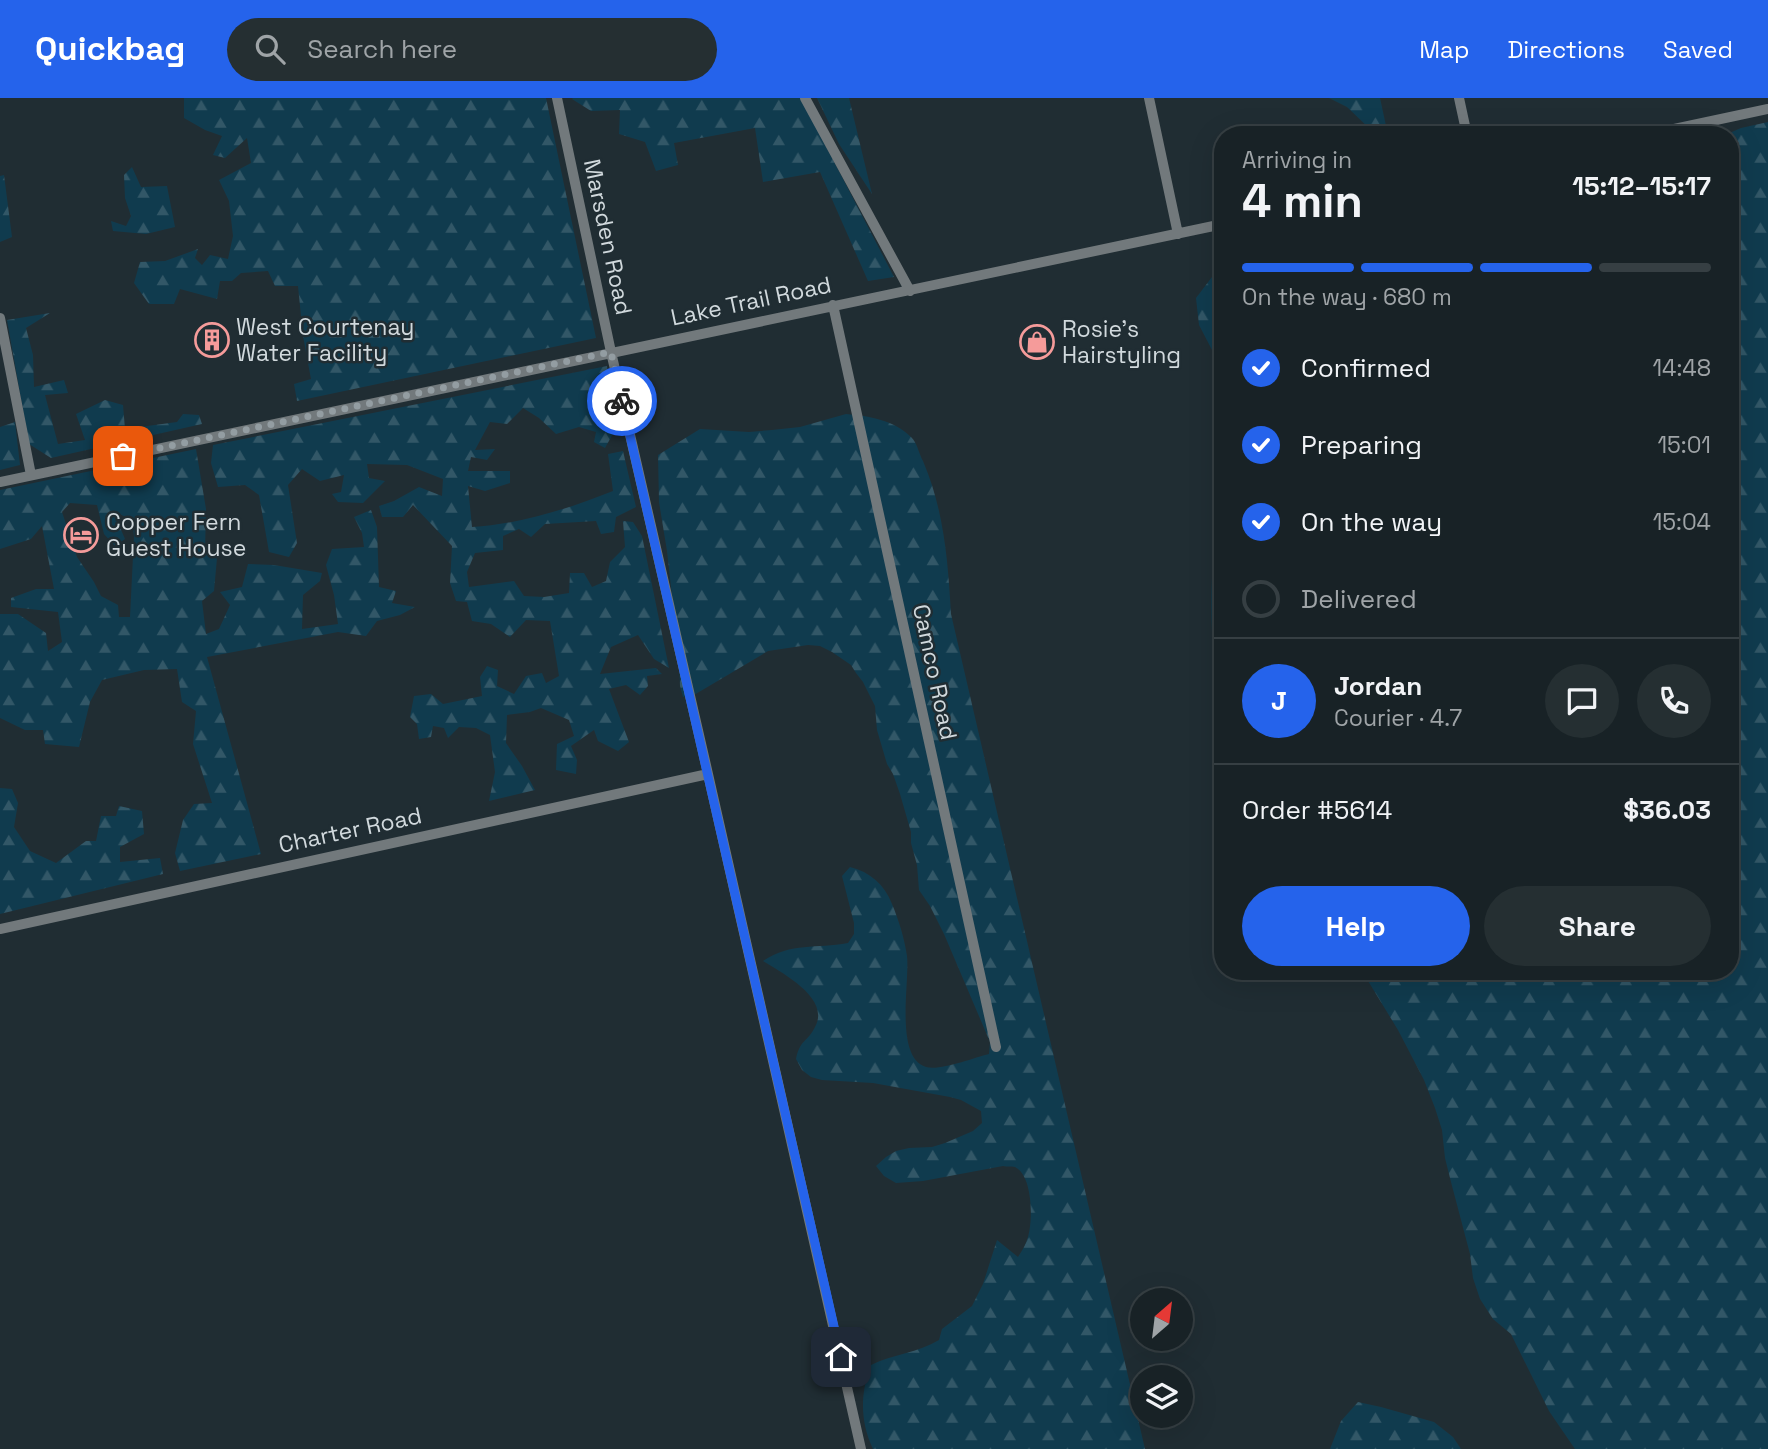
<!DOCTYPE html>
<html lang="en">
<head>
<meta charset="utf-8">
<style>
  :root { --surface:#182226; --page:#252f32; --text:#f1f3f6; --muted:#9fa4a7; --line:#363f43; --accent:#2563eb }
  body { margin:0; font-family:"Space Grotesk",sans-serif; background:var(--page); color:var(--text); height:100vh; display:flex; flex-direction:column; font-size:26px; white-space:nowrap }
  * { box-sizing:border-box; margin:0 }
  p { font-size:23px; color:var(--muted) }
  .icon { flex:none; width:38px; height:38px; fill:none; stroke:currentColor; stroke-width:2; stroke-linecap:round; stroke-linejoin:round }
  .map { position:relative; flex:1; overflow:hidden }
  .drawer { position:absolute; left:1214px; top:28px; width:525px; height:854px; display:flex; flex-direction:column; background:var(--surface); border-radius:28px; box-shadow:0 7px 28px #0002,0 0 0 2px var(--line) }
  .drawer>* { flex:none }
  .needle { width:46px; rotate:28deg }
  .fabs { position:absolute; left:1130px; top:1190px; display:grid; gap:14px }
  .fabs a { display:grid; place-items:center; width:63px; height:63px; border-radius:50%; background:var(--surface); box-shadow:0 7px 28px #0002,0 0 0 2px var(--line); font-size:35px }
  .pin { position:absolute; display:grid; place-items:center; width:60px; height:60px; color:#fff; margin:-30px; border-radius:14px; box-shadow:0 4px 10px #0006 }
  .courier { position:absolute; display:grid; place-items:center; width:70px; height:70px; margin:-35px; border:5px solid #2563eb; border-radius:50%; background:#fff; color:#222; box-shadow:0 2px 9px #0007 }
  .overview em { font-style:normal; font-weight:800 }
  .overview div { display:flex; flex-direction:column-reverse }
  .overview { display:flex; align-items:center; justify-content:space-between; height:119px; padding:0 28px }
  h1 { font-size:46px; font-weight:800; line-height:52px }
  .bar { display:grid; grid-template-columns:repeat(4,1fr); gap:10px 7px; align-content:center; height:84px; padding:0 28px }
  .bar i { height:9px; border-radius:5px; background:var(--line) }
  .bar .current { background:var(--accent) }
  .bar p { grid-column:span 4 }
  .line { display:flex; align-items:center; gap:18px; padding:0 28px; border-top:2px solid var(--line) }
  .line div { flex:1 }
  .round { display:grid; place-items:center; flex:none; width:74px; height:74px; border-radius:37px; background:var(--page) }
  ol { padding:0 28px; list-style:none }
  li { display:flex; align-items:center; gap:21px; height:77px }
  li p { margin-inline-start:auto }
  li .icon { padding:7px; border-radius:50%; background:var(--accent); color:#fff; stroke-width:4 }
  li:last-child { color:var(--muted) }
  li i { width:38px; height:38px; border:4px solid var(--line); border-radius:50% }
  .primary-button { display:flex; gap:14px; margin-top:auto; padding:14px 28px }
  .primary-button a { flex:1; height:80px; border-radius:42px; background:var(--accent); color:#fff; font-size:28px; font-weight:800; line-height:80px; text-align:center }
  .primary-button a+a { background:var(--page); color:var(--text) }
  header { display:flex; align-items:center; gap:42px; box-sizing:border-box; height:98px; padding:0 35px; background:var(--accent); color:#fff }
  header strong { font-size:33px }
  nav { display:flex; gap:38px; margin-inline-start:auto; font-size:24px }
  .search { width:490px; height:63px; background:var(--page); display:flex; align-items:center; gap:18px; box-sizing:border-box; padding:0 24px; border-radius:38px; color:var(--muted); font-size:26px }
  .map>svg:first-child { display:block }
</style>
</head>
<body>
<header>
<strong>Quickbag</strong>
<div class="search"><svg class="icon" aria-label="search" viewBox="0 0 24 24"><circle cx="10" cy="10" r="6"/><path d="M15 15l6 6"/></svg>Search here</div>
<nav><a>Map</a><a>Directions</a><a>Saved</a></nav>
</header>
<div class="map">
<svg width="1768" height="1351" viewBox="0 0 1768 1351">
  <defs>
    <pattern id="forest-firs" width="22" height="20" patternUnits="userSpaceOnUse" patternTransform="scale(1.75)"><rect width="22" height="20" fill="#103b4e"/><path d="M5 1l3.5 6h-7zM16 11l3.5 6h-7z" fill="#325767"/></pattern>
  </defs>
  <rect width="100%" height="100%" fill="#202d33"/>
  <path fill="url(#forest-firs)" fill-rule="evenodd" d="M184,0H546L596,240L297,303L294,286L311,281L303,238L298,188H275L268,173L241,175L232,183H220L217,201L180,191L174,206H149L134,185L140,164L165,163L198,151L195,160L202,167L210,157L228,161L233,138L229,103L219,82L251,65L247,40L225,60L213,57L222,38L205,32L184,20Z
    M573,0H801L894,179L868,183L820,74L763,84L755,30L674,45L678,67L656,73L645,44L619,36L620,12L591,13L572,1Z
    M817,0H849L872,96L839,46Z
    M1329,0H1380L1388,37H1371V32L1347,9Z
    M1768,24V1351H1575L1549,1313L1511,1236L1493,1221L1480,1201L1473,1180L1470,1156L1451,1084L1445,1060L1442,1032L1435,1010L1424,982L1398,932L1362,873H1731V37H1725L1741,30Z
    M132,69L141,89L167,88L175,129L146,136L113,133L111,123L126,128L131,118L125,100L124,77Z
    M4,77L12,139L0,144V78Z
    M1223,170V273L1199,227L1196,200L1212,179Z
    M50,215L26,230L33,257L34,289L64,282L68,295L45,297L58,346L85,342L76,316L105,302L123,307L125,331L177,324L183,316L199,317L202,326L51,360L29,346L7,222Z
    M607,268L615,332L605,350L594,344L596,334L579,329L556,336L539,320L523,310L507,326L490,324L475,352L495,351L487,362L471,359L468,373H510V385L485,393L468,388L472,429C520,426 568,411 613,393L608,356L623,353L636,409L616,419L614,434L601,436L596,423L545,426L531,439L519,431L503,438V452L475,455L467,474L469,489L514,483L524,498L544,499L569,495L570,475H584L592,489L606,483L610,464L625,449L623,423L633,424L642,438L669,570L654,561L638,537L611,549L600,576L656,570L662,576L647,578L648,588L640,597L626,587L609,591L629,644L618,653L598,643L594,632L571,648L577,662L576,676L556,672L557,646L574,638L569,622L541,610L530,614L507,617L506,645L522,668L535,692L489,703L495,674L490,637L476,630L459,629L448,640L444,630L433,628L431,639L419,641L417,626L410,619L414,598L431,596L443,606L482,598L480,579L487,568L498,572L497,588L514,596L526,578L542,575L546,585L559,578L550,523L526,522L510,539L491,526L472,523L467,504L456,503L450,485L452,448L413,407L403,419H382L379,408L394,403L419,389L442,398L443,381L407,367L367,366L369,380L385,383L363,405L338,404L332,396L341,394L344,377L320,383L302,371L288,387L297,445L289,459L269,454L259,397L245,387L218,389L211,365L213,347Z
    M846,316C869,318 894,322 911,339C917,344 919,356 923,363C944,412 948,463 951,516L1145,1351H873C860,1324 860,1295 871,1267C893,1256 918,1255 939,1242L942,1231L972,1208L983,1186L997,1142L1018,1159C1022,1153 1026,1146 1028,1139C1033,1122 1033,1078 1015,1069C1011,1068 1007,1069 1003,1068L923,1083L896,1085L884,1078L876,1068L886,1059L896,1053L909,1050L932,1049L945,1045L973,1033L982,1025L981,1013L961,1002L950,999L873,985L822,982L811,979L802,972L796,961C800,941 808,944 815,929C831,900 782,875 763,863C792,844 816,851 848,845L854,836V825L842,778L850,769C870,774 884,786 892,806C899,823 904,839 907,858C910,884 894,959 926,969C940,973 973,960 989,956L990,944L944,836L930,808L919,792L917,767L911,745V734L900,696L893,676L887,666L877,632L875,608L863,584L856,575L851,567L832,554L820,548L808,547L768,553L694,597L683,599L680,588L679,561L667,453L659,404L658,357L700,331L749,334L772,332L800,329Z
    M15,324L20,367L0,372V329Z
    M196,351L206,411L205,454L217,460L214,493L202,503L206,536L219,531L230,507L220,494L242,489L248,466L274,467L322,475L320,483L303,497L302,531L338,526L334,497L326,467L332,451L364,449L362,435L354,419L371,412L377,429L379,489L396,493L392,505L415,509L400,517L377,523L366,538L338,534L207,559L261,756L180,773L175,755L183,722L194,706L212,705L193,646L196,613L182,604L177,571L144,572L102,582L90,604L79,649L45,646L43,632H25L0,620V516H18L46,535L48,553L62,544L58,514L11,509V500L36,491H54L42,428L31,441L0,451V392ZM70,405L97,407L104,436L115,448L125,441L113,413L132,422L134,438L130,519H119L118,507L101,498L94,484L77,459L62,414Z
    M1223,392V612C1206,540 1209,464 1223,392Z
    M0,690L12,691L18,705L14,729L30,753L56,765L86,743H96L101,718H116L119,708L142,713L144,736L120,749V764L160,760L163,776L0,816Z
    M1358,1304L1381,1309L1434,1324L1453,1339L1461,1351H1330L1341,1323Z"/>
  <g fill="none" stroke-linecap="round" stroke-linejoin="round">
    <path stroke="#72797c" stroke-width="10" d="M557,0L611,254L708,676L861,1351
      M805,0L910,193
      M1149,0L1178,136
      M1459,0L1467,37
      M1646,37L1768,11
      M833,207L996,949
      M0,220L31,377
      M0,384L1223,126
      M0,831L708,676"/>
  </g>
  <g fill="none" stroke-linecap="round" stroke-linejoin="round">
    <path stroke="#939da2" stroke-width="7" stroke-dasharray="0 12.6" d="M123,358L611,254L622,303"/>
    <path stroke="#2563eb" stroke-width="9" d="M622,303L841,1259"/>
  </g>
  <defs>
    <g id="building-ring" transform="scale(1.75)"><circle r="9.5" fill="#202d33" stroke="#f59b9a" stroke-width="1.5"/><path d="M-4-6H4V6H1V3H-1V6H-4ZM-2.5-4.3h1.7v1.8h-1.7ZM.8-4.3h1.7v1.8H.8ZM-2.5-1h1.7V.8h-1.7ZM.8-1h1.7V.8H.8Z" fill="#f59b9a"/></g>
    <g id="shop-ring" transform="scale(1.75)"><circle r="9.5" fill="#202d33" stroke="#f59b9a" stroke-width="1.5"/><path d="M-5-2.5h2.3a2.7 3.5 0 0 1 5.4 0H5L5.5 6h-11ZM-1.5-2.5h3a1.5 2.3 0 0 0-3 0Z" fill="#f59b9a"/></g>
    <g id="hotel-ring" transform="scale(1.75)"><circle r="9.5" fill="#202d33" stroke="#f59b9a" stroke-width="1.5"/><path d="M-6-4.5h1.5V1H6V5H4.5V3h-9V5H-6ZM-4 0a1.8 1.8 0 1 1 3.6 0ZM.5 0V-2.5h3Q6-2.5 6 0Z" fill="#f59b9a"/></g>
  </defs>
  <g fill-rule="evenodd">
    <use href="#building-ring" x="212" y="242"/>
    <use href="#shop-ring" x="1037" y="244"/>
    <use href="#hotel-ring" x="81" y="437"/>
  </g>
  <g text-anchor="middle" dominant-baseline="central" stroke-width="5" stroke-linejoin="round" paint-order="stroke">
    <g font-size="23" fill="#d1d9dd" stroke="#202d33">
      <text transform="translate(608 139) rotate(78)">Marsden Road</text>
      <text transform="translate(751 203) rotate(-12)">Lake Trail Road</text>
      <text transform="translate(935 574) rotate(78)">Camco Road</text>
      <text transform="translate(350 732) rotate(-12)">Charter Road</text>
    </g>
    <g font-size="23" fill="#d1d9dd" stroke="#202d33" text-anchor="start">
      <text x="236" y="229">West Courtenay<tspan x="236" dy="26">Water Facility</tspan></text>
      <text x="1062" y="231">Rosie's<tspan x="1062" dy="26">Hairstyling</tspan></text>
      <text x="106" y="424">Copper Fern<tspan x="106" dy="26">Guest House</tspan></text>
    </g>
  </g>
</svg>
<div class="fabs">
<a><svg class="needle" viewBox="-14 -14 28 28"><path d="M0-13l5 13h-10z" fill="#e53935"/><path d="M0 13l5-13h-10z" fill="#9fa4a7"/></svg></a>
<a><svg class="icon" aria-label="layers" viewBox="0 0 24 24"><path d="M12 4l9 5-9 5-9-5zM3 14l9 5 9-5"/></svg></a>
</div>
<div class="pin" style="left:123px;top:358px;background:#ea580c"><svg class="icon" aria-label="bag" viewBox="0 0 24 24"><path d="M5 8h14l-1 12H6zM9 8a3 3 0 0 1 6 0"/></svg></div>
<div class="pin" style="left:841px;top:1259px;background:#1f2937"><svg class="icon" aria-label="home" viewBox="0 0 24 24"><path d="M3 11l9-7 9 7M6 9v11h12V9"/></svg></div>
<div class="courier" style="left:622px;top:303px"><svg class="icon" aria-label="bike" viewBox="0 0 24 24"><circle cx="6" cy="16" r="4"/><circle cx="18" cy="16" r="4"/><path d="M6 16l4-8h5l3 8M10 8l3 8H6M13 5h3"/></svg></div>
<section class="drawer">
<div class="overview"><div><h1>4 min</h1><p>Arriving in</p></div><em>15:12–15:17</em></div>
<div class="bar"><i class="current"></i><i class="current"></i><i class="current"></i><i></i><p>On the way · 680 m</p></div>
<ol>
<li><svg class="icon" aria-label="check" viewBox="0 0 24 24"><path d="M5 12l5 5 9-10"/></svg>Confirmed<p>14:48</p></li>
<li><svg class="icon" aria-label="check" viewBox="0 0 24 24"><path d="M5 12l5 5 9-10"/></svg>Preparing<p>15:01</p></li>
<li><svg class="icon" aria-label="check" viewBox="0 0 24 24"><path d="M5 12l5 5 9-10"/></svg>On the way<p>15:04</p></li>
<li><i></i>Delivered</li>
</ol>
<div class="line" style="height:126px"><b class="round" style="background:var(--accent);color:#fff">J</b><div><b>Jordan</b><p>Courier · 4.7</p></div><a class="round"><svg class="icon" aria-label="chat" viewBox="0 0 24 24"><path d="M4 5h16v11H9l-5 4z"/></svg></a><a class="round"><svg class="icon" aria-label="phone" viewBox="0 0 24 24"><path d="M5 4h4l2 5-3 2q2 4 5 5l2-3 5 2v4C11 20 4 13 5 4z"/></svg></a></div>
<div class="line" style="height:91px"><div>Order #5614</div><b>$36.03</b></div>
<div class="primary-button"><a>Help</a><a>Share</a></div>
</section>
</div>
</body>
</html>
